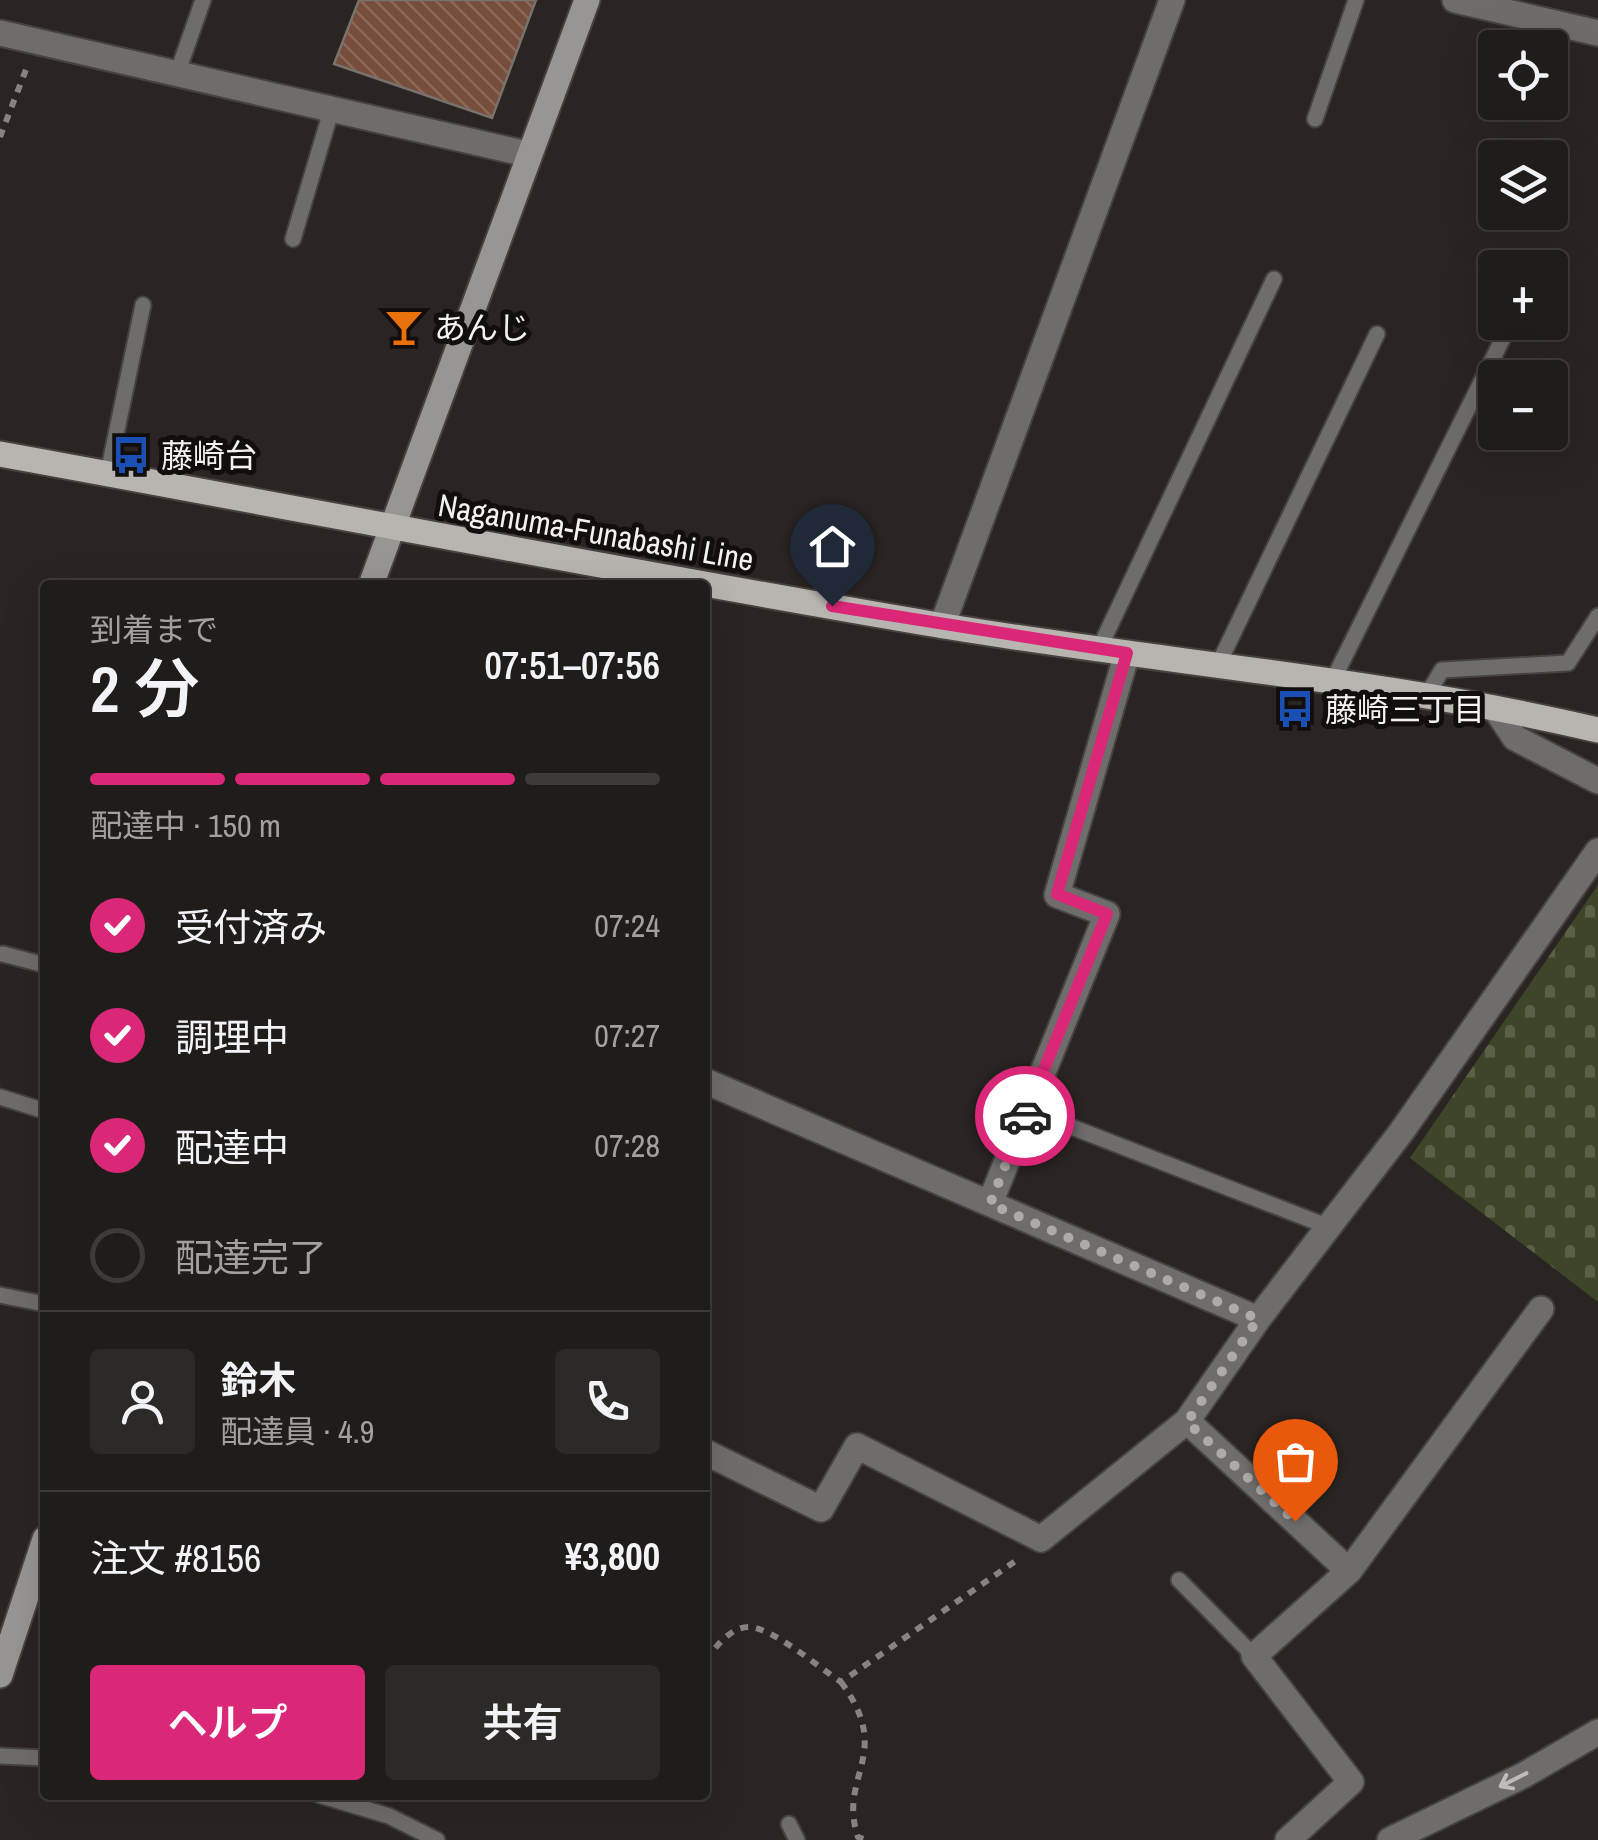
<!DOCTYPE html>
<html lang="ja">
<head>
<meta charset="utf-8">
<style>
  :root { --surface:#201c1a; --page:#2d2927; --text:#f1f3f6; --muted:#a2a1a2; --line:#3d3a39; --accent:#db2777 }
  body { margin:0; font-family:"Archivo Narrow","Noto Sans JP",sans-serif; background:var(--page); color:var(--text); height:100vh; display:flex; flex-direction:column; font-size:38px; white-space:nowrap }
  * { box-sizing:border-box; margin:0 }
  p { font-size:32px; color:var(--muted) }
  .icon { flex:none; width:55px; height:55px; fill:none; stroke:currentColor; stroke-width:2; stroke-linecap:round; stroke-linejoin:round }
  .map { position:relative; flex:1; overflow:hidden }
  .drawer { position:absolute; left:40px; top:580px; width:670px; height:1220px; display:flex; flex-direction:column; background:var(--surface); border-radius:10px; box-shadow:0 10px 40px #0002,0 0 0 2px var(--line) }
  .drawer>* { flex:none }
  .buttons { position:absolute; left:1478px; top:30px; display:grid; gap:20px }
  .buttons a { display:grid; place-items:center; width:90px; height:90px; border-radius:10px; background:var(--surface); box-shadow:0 10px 40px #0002,0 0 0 2px var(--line); font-size:50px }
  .pin { position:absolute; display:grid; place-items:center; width:85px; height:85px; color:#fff; margin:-102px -42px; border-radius:50% 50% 50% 0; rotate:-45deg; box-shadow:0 0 10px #0007 }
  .pin .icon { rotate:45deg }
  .courier { position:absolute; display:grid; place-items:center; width:100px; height:100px; margin:-50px; border:8px solid #db2777; border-radius:50%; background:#fff; color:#222; box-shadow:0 2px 12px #0007 }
  .overview em { font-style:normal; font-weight:600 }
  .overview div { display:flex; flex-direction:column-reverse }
  .overview { display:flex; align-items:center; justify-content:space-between; height:170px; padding:0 50px }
  h1 { font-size:65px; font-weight:600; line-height:75px }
  .bar { display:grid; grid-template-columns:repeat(4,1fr); gap:15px 10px; align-content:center; height:120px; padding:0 50px }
  .bar i { height:12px; border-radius:8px; background:var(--line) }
  .bar .current { background:var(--accent) }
  .bar p { grid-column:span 4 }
  .line { display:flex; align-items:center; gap:25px; padding:0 50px; border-top:2px solid var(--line) }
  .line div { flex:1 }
  .round { display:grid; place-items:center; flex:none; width:105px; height:105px; border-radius:10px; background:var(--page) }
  ol { padding:0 50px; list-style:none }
  li { display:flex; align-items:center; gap:30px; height:110px }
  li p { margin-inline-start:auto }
  li .icon { padding:10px; border-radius:50%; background:var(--accent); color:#fff; stroke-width:4 }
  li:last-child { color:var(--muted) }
  li i { width:55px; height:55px; border:5px solid var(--line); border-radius:50% }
  .primary-button { display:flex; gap:20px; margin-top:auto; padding:20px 50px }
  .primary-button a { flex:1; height:115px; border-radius:10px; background:var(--accent); color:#fff; font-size:40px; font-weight:600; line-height:115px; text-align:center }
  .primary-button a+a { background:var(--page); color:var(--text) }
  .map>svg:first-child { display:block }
</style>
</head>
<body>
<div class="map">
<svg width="1598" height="1840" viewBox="0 0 1598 1840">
  <defs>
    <pattern id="cemetery-stones" width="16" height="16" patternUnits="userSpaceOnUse" patternTransform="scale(2.5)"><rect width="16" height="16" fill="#3d4628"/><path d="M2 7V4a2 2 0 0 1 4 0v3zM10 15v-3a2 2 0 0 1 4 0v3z" fill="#5a6148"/></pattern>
    <pattern id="building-back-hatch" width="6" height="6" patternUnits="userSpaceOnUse" patternTransform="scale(2.5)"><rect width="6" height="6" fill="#774e3b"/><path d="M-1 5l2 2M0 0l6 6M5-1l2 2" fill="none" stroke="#8b6858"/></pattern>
  </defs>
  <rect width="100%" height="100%" fill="#2a2522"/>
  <path fill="url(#cemetery-stones)" d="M1598,885V1302L1410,1158Z"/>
  <path fill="url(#building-back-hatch)" stroke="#78726f" stroke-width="2.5" d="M359,0H536L492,118L334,64Z"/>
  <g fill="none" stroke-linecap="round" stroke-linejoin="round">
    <g stroke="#46423f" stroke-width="19">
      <path id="lane" d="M177,74L203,0
        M1315,119L1356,0
        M293,239L332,108
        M108,473L143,305
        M1099,649L1274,279
        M1218,665L1377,334
        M1332,682L1511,322
        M1425,698L1442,670L1568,663L1598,616
        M3,954L45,965
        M0,1097L45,1111
        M1028,1110L1329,1227
        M0,1295L45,1304
        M1179,1580L1254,1656
        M0,1756L45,1758
        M319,1795L389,1816L437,1840
        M789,1824L797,1840"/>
    </g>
    <g stroke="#46423f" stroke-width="29">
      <path id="street" d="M1455,0L1598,33
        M0,33L527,154
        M942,626L1172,0
        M1495,708L1515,738L1598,781
        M705,1081L1258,1319
        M990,1203L1107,914L1057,895L1127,653
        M1187,1421L1349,1571L1254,1656L1351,1782L1288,1840
        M705,1452L821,1509L857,1446L1041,1539L1187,1421L1258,1319L1402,1131L1598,851
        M1349,1571L1541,1309
        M1390,1840L1524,1775L1598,1732"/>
    </g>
    <g stroke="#46423f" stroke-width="29">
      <path id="secondary" d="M371,585L587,0
        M0,1675L45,1539"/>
    </g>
    <g stroke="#46423f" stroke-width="29">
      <path id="primary" d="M0,454C313,511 625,572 938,625C1158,662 1381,679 1598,730"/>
    </g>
    <path stroke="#878381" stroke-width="6" stroke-dasharray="8 8" stroke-linecap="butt" d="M0,137L27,67
      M705,1660C716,1648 730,1626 750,1627C774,1629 820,1668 841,1682L1017,1560
      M841,1682C895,1755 837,1775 858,1837L867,1840"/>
    <use href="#lane" stroke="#6f6d6b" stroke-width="15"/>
    <use href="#street" stroke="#6f6d6b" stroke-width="25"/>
    <use href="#secondary" stroke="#989592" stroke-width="25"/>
    <use href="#primary" stroke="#b8b4b0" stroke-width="25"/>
  </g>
  <defs><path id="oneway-shaft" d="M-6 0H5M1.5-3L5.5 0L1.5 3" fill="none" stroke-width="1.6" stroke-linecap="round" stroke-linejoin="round" transform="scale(2.5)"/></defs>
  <use stroke="#bfbcba" href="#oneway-shaft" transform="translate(1513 1780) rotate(153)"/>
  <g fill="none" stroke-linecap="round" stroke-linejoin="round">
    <path stroke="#adaaa7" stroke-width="10" stroke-dasharray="0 18" d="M1025,1116L990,1204L1258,1319L1187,1422L1295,1521"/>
    <path stroke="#db2777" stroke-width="12" d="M832,606L1127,653L1057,894L1107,914L1025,1116"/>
  </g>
  <defs>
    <g id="bar-bare" transform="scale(3)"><path d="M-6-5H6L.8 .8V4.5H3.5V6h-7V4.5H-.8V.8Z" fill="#e8710a" stroke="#110e0d" stroke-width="2.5" paint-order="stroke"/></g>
    <g id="bus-bare" transform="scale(3)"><path d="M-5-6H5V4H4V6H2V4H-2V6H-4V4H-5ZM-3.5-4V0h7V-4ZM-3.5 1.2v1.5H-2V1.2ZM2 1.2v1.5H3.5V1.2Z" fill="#1a4fb4" stroke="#110e0d" stroke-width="2.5" paint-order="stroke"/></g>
  </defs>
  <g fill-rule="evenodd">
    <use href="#bar-bare" x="404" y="327"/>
    <use href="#bus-bare" x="131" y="455"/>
    <use href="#bus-bare" x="1295" y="709"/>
  </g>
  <g text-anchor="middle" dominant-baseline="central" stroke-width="10" stroke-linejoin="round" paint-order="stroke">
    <g font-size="32" fill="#f4f1ef" stroke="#110e0d" text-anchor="start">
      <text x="434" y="327">あんじ</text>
      <text x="161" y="455">藤崎台</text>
      <text x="1325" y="709">藤崎三丁目</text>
    </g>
    <g font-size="32" fill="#f4f1ef" stroke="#110e0d">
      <text transform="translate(596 532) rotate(10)">Naganuma-Funabashi Line</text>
    </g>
  </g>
</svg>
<div class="buttons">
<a><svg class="icon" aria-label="locate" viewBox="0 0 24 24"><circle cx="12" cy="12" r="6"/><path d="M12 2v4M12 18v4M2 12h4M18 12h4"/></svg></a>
<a><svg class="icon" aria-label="layers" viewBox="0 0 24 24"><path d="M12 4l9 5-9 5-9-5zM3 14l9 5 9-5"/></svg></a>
<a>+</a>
<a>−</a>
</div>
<div class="pin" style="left:1295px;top:1521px;background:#ea580c"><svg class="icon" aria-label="bag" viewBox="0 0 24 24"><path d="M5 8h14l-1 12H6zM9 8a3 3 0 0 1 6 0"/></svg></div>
<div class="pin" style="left:832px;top:606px;background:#1f2937"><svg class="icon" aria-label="home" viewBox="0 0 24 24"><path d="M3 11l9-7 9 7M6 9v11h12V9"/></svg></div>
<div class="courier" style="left:1025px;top:1116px"><svg class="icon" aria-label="car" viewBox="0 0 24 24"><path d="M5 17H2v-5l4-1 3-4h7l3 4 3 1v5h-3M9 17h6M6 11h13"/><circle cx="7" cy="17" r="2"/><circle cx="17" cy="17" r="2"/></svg></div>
<section class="drawer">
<div class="overview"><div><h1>2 分</h1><p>到着まで</p></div><em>07:51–07:56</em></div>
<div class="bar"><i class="current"></i><i class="current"></i><i class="current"></i><i></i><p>配達中 · 150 m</p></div>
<ol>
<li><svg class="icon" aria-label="check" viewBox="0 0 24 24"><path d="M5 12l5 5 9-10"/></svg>受付済み<p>07:24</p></li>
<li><svg class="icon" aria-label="check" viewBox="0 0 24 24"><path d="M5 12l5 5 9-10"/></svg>調理中<p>07:27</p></li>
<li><svg class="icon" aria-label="check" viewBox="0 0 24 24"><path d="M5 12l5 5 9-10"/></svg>配達中<p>07:28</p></li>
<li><i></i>配達完了</li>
</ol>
<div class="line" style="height:180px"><a class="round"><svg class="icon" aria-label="person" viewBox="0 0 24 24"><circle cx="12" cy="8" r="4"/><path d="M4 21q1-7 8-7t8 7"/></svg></a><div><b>鈴木</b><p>配達員 · 4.9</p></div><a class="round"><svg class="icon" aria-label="phone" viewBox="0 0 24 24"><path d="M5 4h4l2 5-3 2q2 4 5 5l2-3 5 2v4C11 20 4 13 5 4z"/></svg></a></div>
<div class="line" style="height:130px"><div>注文 #8156</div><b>¥3,800</b></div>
<div class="primary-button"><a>ヘルプ</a><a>共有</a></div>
</section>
</div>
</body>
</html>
